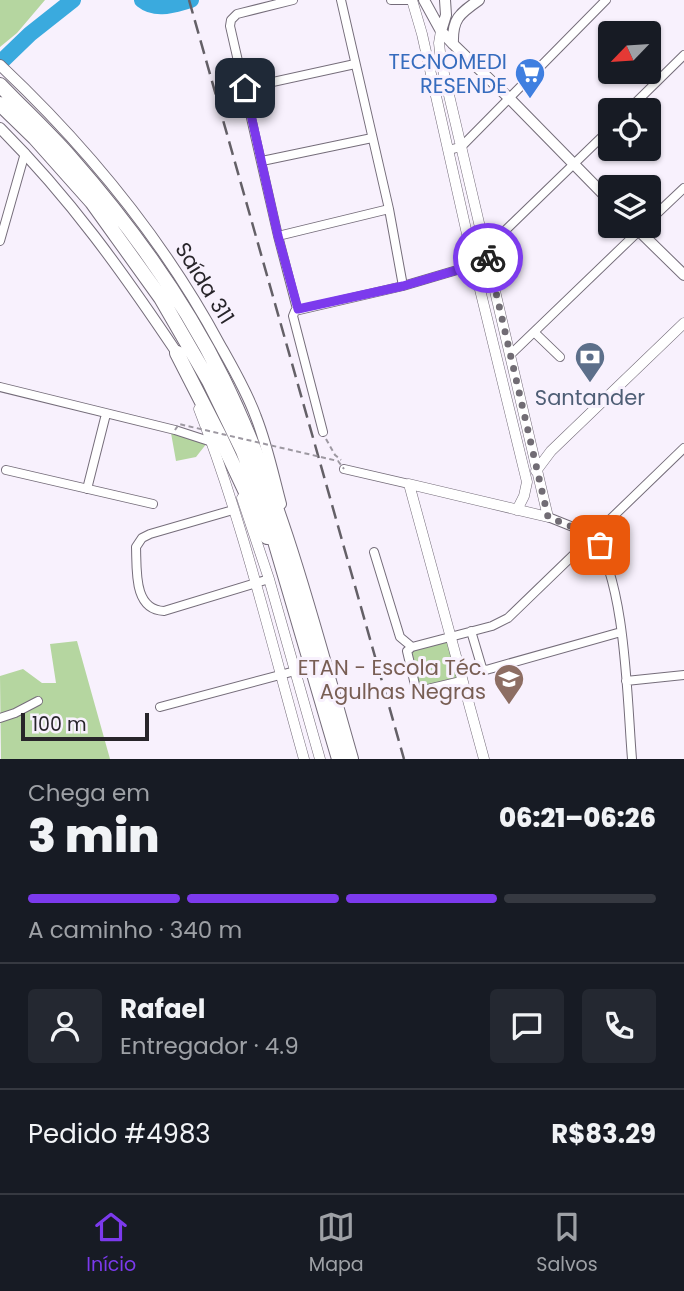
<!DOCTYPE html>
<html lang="pt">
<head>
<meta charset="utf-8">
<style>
  :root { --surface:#171b24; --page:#242831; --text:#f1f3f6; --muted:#9ea1a6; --line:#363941; --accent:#7c3aed }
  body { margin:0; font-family:Poppins,sans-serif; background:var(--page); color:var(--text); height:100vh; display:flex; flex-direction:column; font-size:26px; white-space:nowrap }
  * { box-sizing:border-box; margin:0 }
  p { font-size:23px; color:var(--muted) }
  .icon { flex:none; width:38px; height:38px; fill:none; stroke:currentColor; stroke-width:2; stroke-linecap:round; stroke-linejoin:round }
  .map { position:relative; height:759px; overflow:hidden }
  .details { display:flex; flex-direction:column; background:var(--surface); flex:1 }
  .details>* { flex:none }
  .needle { width:46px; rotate:245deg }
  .controls { position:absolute; left:598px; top:21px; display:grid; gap:14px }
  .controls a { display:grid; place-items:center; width:63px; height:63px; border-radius:7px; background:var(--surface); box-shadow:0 2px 5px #0004; font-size:35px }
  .scale { position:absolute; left:21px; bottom:18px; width:128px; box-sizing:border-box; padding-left:7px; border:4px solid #28252a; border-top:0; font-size:19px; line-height:24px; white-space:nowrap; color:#28252a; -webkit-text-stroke:5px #f8f1fd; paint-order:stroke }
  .pin { position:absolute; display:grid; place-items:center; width:60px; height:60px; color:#fff; margin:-30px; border-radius:14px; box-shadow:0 4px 10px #0006 }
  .courier { position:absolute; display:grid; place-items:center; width:70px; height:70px; margin:-35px; border:5px solid #7c3aed; border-radius:50%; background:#fff; color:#222; box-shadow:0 2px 9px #0007 }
  .overview em { font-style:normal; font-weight:800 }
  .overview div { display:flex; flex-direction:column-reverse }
  .overview { display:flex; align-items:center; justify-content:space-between; height:119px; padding:0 28px }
  h1 { font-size:46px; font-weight:800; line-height:52px }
  .bar { display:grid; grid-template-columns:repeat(4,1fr); gap:10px 7px; align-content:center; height:84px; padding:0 28px }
  .bar i { height:9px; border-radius:5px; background:var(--line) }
  .bar .active { background:var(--accent) }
  .bar p { grid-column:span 4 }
  .line { display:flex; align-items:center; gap:18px; padding:0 28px; border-top:2px solid var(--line) }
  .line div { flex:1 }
  .round { display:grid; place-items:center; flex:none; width:74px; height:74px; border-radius:7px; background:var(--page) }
  .tab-bar { display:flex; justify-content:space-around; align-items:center; height:98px; border-top:2px solid var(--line); background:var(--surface); font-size:19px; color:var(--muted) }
  .tab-bar a { display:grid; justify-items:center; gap:4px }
  .tab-bar .active { color:var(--accent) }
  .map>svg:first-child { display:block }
</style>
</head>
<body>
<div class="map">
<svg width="684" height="759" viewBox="0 0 684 759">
  <rect width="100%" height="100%" fill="#f8f1fd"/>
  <path fill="#b5d6a0" d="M0,0H45L17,33L0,47Z
    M171,433L207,443L196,457L176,461Z
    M448,639L457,678L419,689L408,651Z
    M77,641L110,759H1L0,676L23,669L42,683H56L50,644Z"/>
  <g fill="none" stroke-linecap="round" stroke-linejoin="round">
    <path stroke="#3aaade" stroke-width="16" d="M142,0C157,12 175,4 191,0
      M0,63L30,34L73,0"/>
    <g stroke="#756d7a" stroke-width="10">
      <path id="minor" d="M293,0L237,14L231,20L230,26L278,236L297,309
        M341,0L389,209L403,286
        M391,0H412
        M245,88L355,64
        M628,110L684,55
        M448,150L461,147L606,0
        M262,161L372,138
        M649,221L684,188
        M278,236L389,209
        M0,241L25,153
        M534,332L560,357
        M510,355L644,226
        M0,387L175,430L212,442
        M323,432L293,316L295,311L403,286L474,265L486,249L611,128
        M344,469L409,484
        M6,470L153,504
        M87,489L106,414
        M233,510L150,534L142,538L136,547C137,569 133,610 164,611L269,579
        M548,517L593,535
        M593,535C626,583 627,699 632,759
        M374,552L400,637L412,647
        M471,631L482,668L486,670L621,632
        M461,681L419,691L416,689L407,651L412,647L492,626L508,618L684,448
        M626,681L684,675
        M160,707L295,671
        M0,718L15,713L38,701"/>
    </g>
    <g stroke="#756d7a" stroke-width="11">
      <path id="tertiary" d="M412,0L422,34L474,265L527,482L524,496L517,510
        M441,31L439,43L441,61L548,517L409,484L484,759
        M199,409C243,522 271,642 304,759
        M536,471L551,451L684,323
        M242,498L269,579L320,759"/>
    </g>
    <g stroke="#756d7a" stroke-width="12">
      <path id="secondary" d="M424,0L441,31L453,44L509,98L611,202
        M441,31L446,15L445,0
        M453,44C452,19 459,14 479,0
        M0,65C87,147 163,239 220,345C233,368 247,392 256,417C267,445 273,474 281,504
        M0,128C70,198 122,271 177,353
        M634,226L684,275"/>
    </g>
    <g stroke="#756d7a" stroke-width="16">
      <path id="motorway" d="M0,85C23,109 48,132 70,157C129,224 183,298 223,379C282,500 314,630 351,759
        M0,104L35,138L92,202L161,298L209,381L243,451L267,514L339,759
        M177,353L221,439L267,537"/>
    </g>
    <path stroke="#9d98a1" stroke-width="2" stroke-dasharray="5 3.5" stroke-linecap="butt" d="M326,439L335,455L341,460"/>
    <use href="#minor" stroke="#fff" stroke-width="8"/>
    <use href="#tertiary" stroke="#fff" stroke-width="10"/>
    <use href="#secondary" stroke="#fff" stroke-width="10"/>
    <use href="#motorway" stroke="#fff" stroke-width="14"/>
    <path stroke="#646067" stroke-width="2.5" stroke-dasharray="14 7" stroke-linecap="butt" d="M189,0L404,759"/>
    <path stroke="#9d98a1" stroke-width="2" stroke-dasharray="5 3.5" stroke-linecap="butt" d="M175,430L179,424L338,461L344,469"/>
  </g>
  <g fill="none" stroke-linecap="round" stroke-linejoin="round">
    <path stroke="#716c74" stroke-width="7" stroke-dasharray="0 12.6" d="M488,258L548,517L593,535L600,545"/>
    <path stroke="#7c3aed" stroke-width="9" d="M245,88L278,236L298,309L403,286L474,265L486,249L488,258"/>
  </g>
  <defs>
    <g id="supermarket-pin" transform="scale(1.575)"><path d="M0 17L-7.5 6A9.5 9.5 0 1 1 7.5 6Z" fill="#3f7fe0" stroke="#f8f1fd"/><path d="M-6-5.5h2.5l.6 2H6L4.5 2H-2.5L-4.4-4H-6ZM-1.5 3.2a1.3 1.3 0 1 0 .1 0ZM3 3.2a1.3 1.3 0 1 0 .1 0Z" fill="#fff"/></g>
    <g id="bank-pin" transform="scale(1.575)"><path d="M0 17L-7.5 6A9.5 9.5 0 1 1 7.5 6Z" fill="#5c6f8a" stroke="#f8f1fd"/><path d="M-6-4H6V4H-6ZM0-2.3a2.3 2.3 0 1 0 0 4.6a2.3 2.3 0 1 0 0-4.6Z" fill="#fff"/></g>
    <g id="school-pin" transform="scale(1.575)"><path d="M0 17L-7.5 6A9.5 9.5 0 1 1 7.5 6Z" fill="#8d6e63" stroke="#f8f1fd"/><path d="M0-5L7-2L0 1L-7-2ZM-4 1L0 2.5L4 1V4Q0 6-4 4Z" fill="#fff"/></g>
  </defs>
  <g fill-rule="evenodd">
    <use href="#supermarket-pin" x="530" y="73"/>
    <use href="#bank-pin" x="590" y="357"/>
    <use href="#school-pin" x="509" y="679"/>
  </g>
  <g text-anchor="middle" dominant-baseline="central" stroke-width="6" stroke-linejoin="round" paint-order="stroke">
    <g font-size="21" fill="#366cbe" stroke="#f8f1fd" text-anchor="end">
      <text x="507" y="61">TECNOMEDI<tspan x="507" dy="24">RESENDE</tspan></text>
    </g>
    <g font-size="21" fill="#28252a" stroke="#f8f1fd">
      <text transform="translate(205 283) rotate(58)">Saída 311</text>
    </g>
    <g font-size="21" fill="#4e5e75" stroke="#f8f1fd">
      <text x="590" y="397">Santander</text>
    </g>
    <g font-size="21" fill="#785e54" stroke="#f8f1fd" text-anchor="end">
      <text x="486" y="667">ETAN - Escola Téc.<tspan x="486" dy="24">Agulhas Negras</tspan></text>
    </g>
  </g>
</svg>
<div class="controls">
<a><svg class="needle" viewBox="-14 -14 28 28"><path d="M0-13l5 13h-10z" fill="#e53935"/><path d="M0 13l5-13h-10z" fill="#9ea1a6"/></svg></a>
<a><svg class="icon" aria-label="locate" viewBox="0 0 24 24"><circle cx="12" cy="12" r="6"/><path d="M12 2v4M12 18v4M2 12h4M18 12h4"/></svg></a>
<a><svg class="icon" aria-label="layers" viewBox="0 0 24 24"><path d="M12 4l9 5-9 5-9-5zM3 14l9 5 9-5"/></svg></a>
</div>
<div class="scale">100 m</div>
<div class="pin" style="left:600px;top:545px;background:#ea580c"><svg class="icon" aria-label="bag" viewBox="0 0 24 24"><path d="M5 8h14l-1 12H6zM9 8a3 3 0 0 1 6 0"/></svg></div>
<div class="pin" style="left:245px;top:88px;background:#1f2937"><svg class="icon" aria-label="home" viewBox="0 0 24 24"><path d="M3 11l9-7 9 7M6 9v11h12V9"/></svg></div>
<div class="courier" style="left:488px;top:258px"><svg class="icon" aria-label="bike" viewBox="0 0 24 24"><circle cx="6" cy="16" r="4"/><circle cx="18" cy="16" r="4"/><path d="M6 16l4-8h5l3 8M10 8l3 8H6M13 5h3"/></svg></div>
</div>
<section class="details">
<div class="overview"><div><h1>3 min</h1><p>Chega em</p></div><em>06:21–06:26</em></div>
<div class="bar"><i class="active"></i><i class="active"></i><i class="active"></i><i></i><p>A caminho · 340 m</p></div>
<div class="line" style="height:126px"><a class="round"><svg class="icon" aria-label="person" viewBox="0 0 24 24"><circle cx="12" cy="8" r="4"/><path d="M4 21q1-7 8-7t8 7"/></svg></a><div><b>Rafael</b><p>Entregador · 4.9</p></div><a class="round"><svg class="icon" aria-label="chat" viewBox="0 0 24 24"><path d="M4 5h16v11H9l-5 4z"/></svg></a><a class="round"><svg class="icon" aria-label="phone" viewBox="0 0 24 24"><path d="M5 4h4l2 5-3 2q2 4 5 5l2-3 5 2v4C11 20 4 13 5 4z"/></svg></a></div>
<div class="line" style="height:91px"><div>Pedido #4983</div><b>R$83.29</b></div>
</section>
<nav class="tab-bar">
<a class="active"><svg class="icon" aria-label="home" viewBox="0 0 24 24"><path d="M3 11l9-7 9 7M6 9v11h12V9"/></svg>Início</a>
<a><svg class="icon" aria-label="map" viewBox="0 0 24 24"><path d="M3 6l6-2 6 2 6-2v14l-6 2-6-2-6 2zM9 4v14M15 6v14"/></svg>Mapa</a>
<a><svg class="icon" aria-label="saved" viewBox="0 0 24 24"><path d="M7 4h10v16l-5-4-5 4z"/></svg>Salvos</a>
</nav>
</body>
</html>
